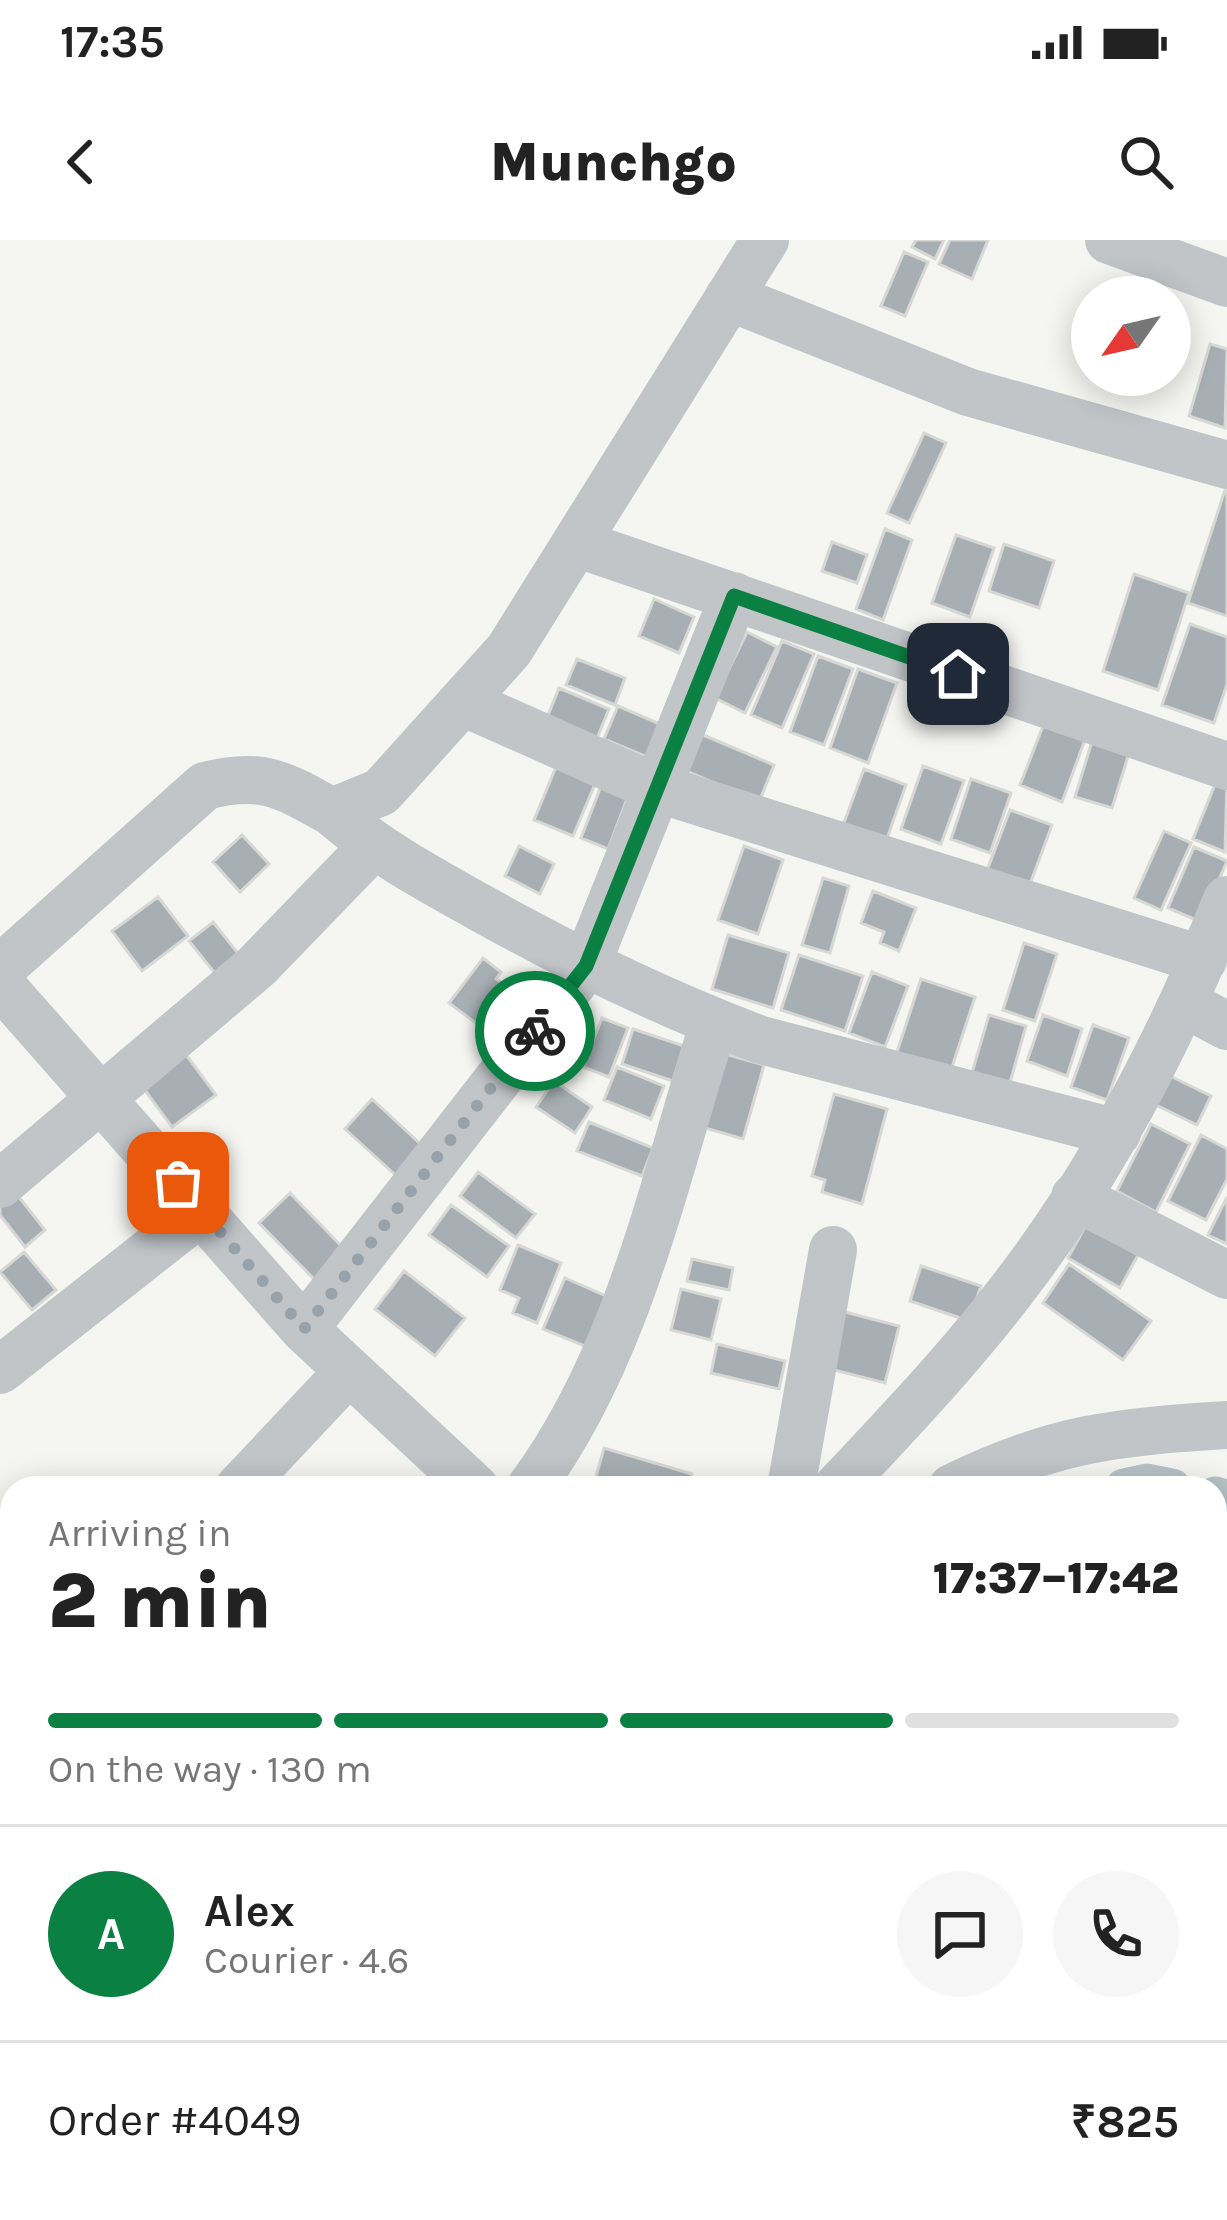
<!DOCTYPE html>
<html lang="en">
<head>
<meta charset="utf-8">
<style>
  :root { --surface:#fff; --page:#f6f6f6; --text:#222; --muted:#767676; --line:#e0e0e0; --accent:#0b8043 }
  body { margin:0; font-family:Karla,sans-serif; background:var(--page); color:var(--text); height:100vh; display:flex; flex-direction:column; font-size:45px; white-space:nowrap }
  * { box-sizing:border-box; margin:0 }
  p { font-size:39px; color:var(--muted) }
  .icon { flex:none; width:66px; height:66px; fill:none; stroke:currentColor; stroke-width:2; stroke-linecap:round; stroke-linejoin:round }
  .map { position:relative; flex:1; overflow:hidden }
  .side { position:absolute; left:0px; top:1236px; width:1227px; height:744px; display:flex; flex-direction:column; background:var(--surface); border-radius:36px 36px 0 0; box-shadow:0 6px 30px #0003 }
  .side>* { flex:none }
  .needle { width:78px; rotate:236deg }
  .tools { position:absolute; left:1071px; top:36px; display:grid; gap:24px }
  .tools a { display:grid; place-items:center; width:120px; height:120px; border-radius:50%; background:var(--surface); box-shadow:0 6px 30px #0003; font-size:60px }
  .pin { position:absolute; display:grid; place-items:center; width:102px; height:102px; color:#fff; margin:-51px; border-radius:24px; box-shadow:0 6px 18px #0006 }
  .courier { position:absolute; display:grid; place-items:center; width:120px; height:120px; margin:-60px; border:9px solid #0b8043; border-radius:50%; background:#fff; color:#222; box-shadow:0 3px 15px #0007 }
  .head em { font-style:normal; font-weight:800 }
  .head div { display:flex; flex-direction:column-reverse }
  .head { display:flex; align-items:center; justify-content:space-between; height:204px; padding:0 48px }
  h1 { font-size:78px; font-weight:800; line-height:90px }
  .bar { display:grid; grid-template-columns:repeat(4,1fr); gap:18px 12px; align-content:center; height:144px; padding:0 48px }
  .bar i { height:15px; border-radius:9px; background:var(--line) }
  .bar .selected { background:var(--accent) }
  .bar p { grid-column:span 4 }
  .line { display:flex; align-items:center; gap:30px; padding:0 48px; border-top:3px solid var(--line) }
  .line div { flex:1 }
  .round { display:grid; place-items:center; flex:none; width:126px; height:126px; border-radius:63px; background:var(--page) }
  .status { display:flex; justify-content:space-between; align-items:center; height:84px; padding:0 60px; background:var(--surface); direction:ltr }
  .status svg { height:33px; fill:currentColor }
  header { display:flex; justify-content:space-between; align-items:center; height:156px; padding:0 48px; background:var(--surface); font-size:54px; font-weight:800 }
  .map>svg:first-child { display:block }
</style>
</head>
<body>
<div class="status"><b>17:35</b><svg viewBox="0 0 49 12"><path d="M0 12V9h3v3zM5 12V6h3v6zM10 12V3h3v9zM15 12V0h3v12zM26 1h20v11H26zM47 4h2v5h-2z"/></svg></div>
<header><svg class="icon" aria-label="back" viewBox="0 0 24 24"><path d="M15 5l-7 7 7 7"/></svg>Munchgo<svg class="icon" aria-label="search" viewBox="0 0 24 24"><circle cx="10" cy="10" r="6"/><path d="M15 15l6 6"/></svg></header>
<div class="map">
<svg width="1227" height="1980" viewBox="0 0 1227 1980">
  <rect width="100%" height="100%" fill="#f5f6f2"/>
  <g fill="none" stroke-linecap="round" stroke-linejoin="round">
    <path stroke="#b6c3c7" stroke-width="39" d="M1124,1248L1147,1243L1172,1248
      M1215,1256L1227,1259
      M514,1980L522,1968"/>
  </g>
  <path fill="#a7afb4" stroke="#d7d7d4" stroke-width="3" d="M916,0H944L935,19L912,7Z
    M950,0H988L972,39L939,24Z
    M904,12L928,22L905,76L881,66Z
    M1210,104L1227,109L1225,188L1189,176Z
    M924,193L946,203L909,283L887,273Z
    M1225,250L1227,251V376L1188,363Z
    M885,289L912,300L883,380L856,369Z
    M956,295L994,308L970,377L932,363Z
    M832,302L867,315L857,343L822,331Z
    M1004,304L1054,321L1039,368L989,351Z
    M1134,334L1189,353L1158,450L1103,431Z
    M654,359L694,377L679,413L639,396Z
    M1190,384L1227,397V444L1214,483L1162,465Z
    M747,392L777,407L745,473L715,458Z
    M782,401L814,414L782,488L751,475Z
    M818,416L853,429L824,505L790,492Z
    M577,419L625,438L615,465L566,445Z
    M858,429L897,443L868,523L830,508Z
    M559,448L609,469L597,498L547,478Z
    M618,466L660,484L647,517L604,499Z
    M1045,481L1086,497L1062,562L1020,545Z
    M701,494L774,525L759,562L686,531Z
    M1093,498L1130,510L1112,568L1075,557Z
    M923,526L964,541L941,604L901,589Z
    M556,527L595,544L573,596L534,580Z
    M864,529L906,545L885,604L842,588Z
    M1218,537L1227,540L1225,612L1193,599Z
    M971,539L1011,553L990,613L951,599Z
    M603,541L630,551L608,609L581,598Z
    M1010,570L1052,585L1027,652L985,636Z
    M1164,591L1191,603L1161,670L1134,658Z
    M242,595L269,624L240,652L213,622Z
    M519,606L554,624L540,654L505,636Z
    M744,606L783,620L758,694L718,680Z
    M1194,607L1227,621L1201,682L1168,668Z
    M823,638L849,646L830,713L802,705Z
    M873,651L916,668L899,711L880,703L884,692L861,683Z
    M158,657L188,696L142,731L112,691Z
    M213,682L241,717L218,737L189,701Z
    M728,695L789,713L773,768L712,749Z
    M1024,703L1057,714L1035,781L1003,770Z
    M799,715L863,736L845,791L781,770Z
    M483,718L501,732L496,739L510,749L481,787L449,763Z
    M872,732L908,746L885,807L849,793Z
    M921,739L975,757L950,833L896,815Z
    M989,775L1026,786L1009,846L971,836Z
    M1043,775L1082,789L1067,836L1027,821Z
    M602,778L628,788L609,837L583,827Z
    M1093,785L1129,798L1107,860L1071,847Z
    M633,789L684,806L673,841L622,824Z
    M184,812L216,855L172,887L141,845Z
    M725,814L764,825L743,899L705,888Z
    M617,827L664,846L651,879L604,860Z
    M1166,834L1211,856L1197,885L1152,863Z
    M554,841L592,867L575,893L536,867Z
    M834,854L887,869L862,964L822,952L825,940L812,936Z
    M372,859L429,912L402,941L345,889Z
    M589,882L653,908L642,936L577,911Z
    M1151,884L1190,904L1156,972L1117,951Z
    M1201,895L1227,909V939L1206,980L1168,961Z
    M478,932L535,974L516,998L460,956Z
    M15,952L45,990L25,1007L0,975V964Z
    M290,953L346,1011L316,1041L259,983Z
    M1227,957V1004L1208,995Z
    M451,965L509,1006L487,1037L429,995Z
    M1086,985L1138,1015L1120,1048L1068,1018Z
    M518,1005L561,1023L537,1083L513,1073L519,1058L500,1050Z
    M24,1012L56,1050L32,1070L0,1032Z
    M692,1019L733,1028L729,1050L687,1041Z
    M1069,1024L1151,1081L1123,1120L1043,1063Z
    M921,1026L981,1046L969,1081L910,1061Z
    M404,1031L465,1078L435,1116L375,1069Z
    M565,1038L608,1057L587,1107L543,1089Z
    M681,1049L721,1059L711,1100L671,1090Z
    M841,1071L899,1086L885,1143L826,1128Z
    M717,1104L785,1121L779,1149L711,1133Z
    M604,1208L692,1234L688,1248L593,1247Z
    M1,1570L12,1577V1610L0,1630Z
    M0,1723L12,1733V1762L0,1776Z
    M1223,1848L1227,1854V1940L1215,1924V1853Z"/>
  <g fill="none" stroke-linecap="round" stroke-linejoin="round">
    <path stroke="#c1c5c8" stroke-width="48" d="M1109,0L1227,43
      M729,57L968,152L1227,225
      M576,303L1227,526
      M463,462L656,548L1203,720
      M332,572C377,611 427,638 479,667C570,718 663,763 761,800L1117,893
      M0,729L205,546C261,531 282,544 332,572L381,552L509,410L765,0
      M0,744L304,1089L475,1248
      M1186,764L1227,786
      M0,944L257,726L372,607
      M1075,957L1227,1035
      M304,1089L586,726L734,356
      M0,1130L202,971
      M239,1248L349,1131
      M530,1248C629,1115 664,939 714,783
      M791,1248L833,1010
      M837,1248C898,1183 960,1118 1014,1047C1104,930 1172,797 1227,660
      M952,1248C1054,1198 1115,1192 1227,1185
      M0,1474L12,1472
      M0,1519L12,1538
      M1215,1585L1227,1565
      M0,1886L12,1872
      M0,1911L12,1925
      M54,1968L68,1980
      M1160,1968L1168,1980
      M5,1980L15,1968
      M145,1980L153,1968
      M358,1980L364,1968
      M552,1980L560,1968
      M886,1980L895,1968"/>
  </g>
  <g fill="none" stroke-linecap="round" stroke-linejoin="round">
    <path stroke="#97a2aa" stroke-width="12" stroke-dasharray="0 21.6" d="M178,943L304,1089L535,791"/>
    <path stroke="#0b8043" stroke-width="15" d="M535,791L586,726L734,356L958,434"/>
  </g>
</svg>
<div class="tools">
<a><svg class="needle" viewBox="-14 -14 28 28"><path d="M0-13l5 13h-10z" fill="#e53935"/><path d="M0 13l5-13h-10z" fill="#767676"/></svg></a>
</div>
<div class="pin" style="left:178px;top:943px;background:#ea580c"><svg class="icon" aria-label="bag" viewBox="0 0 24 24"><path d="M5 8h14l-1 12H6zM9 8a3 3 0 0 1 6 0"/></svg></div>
<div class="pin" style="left:958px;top:434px;background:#1f2937"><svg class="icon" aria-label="home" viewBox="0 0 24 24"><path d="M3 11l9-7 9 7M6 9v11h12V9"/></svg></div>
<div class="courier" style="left:535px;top:791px"><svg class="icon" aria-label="bike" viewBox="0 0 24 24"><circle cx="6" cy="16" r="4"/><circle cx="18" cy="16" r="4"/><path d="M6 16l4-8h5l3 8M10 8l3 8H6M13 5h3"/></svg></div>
<section class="side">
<div class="head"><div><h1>2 min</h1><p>Arriving in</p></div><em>17:37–17:42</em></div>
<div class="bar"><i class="selected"></i><i class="selected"></i><i class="selected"></i><i></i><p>On the way · 130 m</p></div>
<div class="line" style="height:216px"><b class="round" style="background:var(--accent);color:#fff">A</b><div><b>Alex</b><p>Courier · 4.6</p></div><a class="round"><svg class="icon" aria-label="chat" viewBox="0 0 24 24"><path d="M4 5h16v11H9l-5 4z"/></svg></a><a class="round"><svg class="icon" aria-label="phone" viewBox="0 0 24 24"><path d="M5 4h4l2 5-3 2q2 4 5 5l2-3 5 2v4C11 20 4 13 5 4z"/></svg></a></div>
<div class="line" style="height:156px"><div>Order #4049</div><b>₹825</b></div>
</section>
</div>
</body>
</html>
